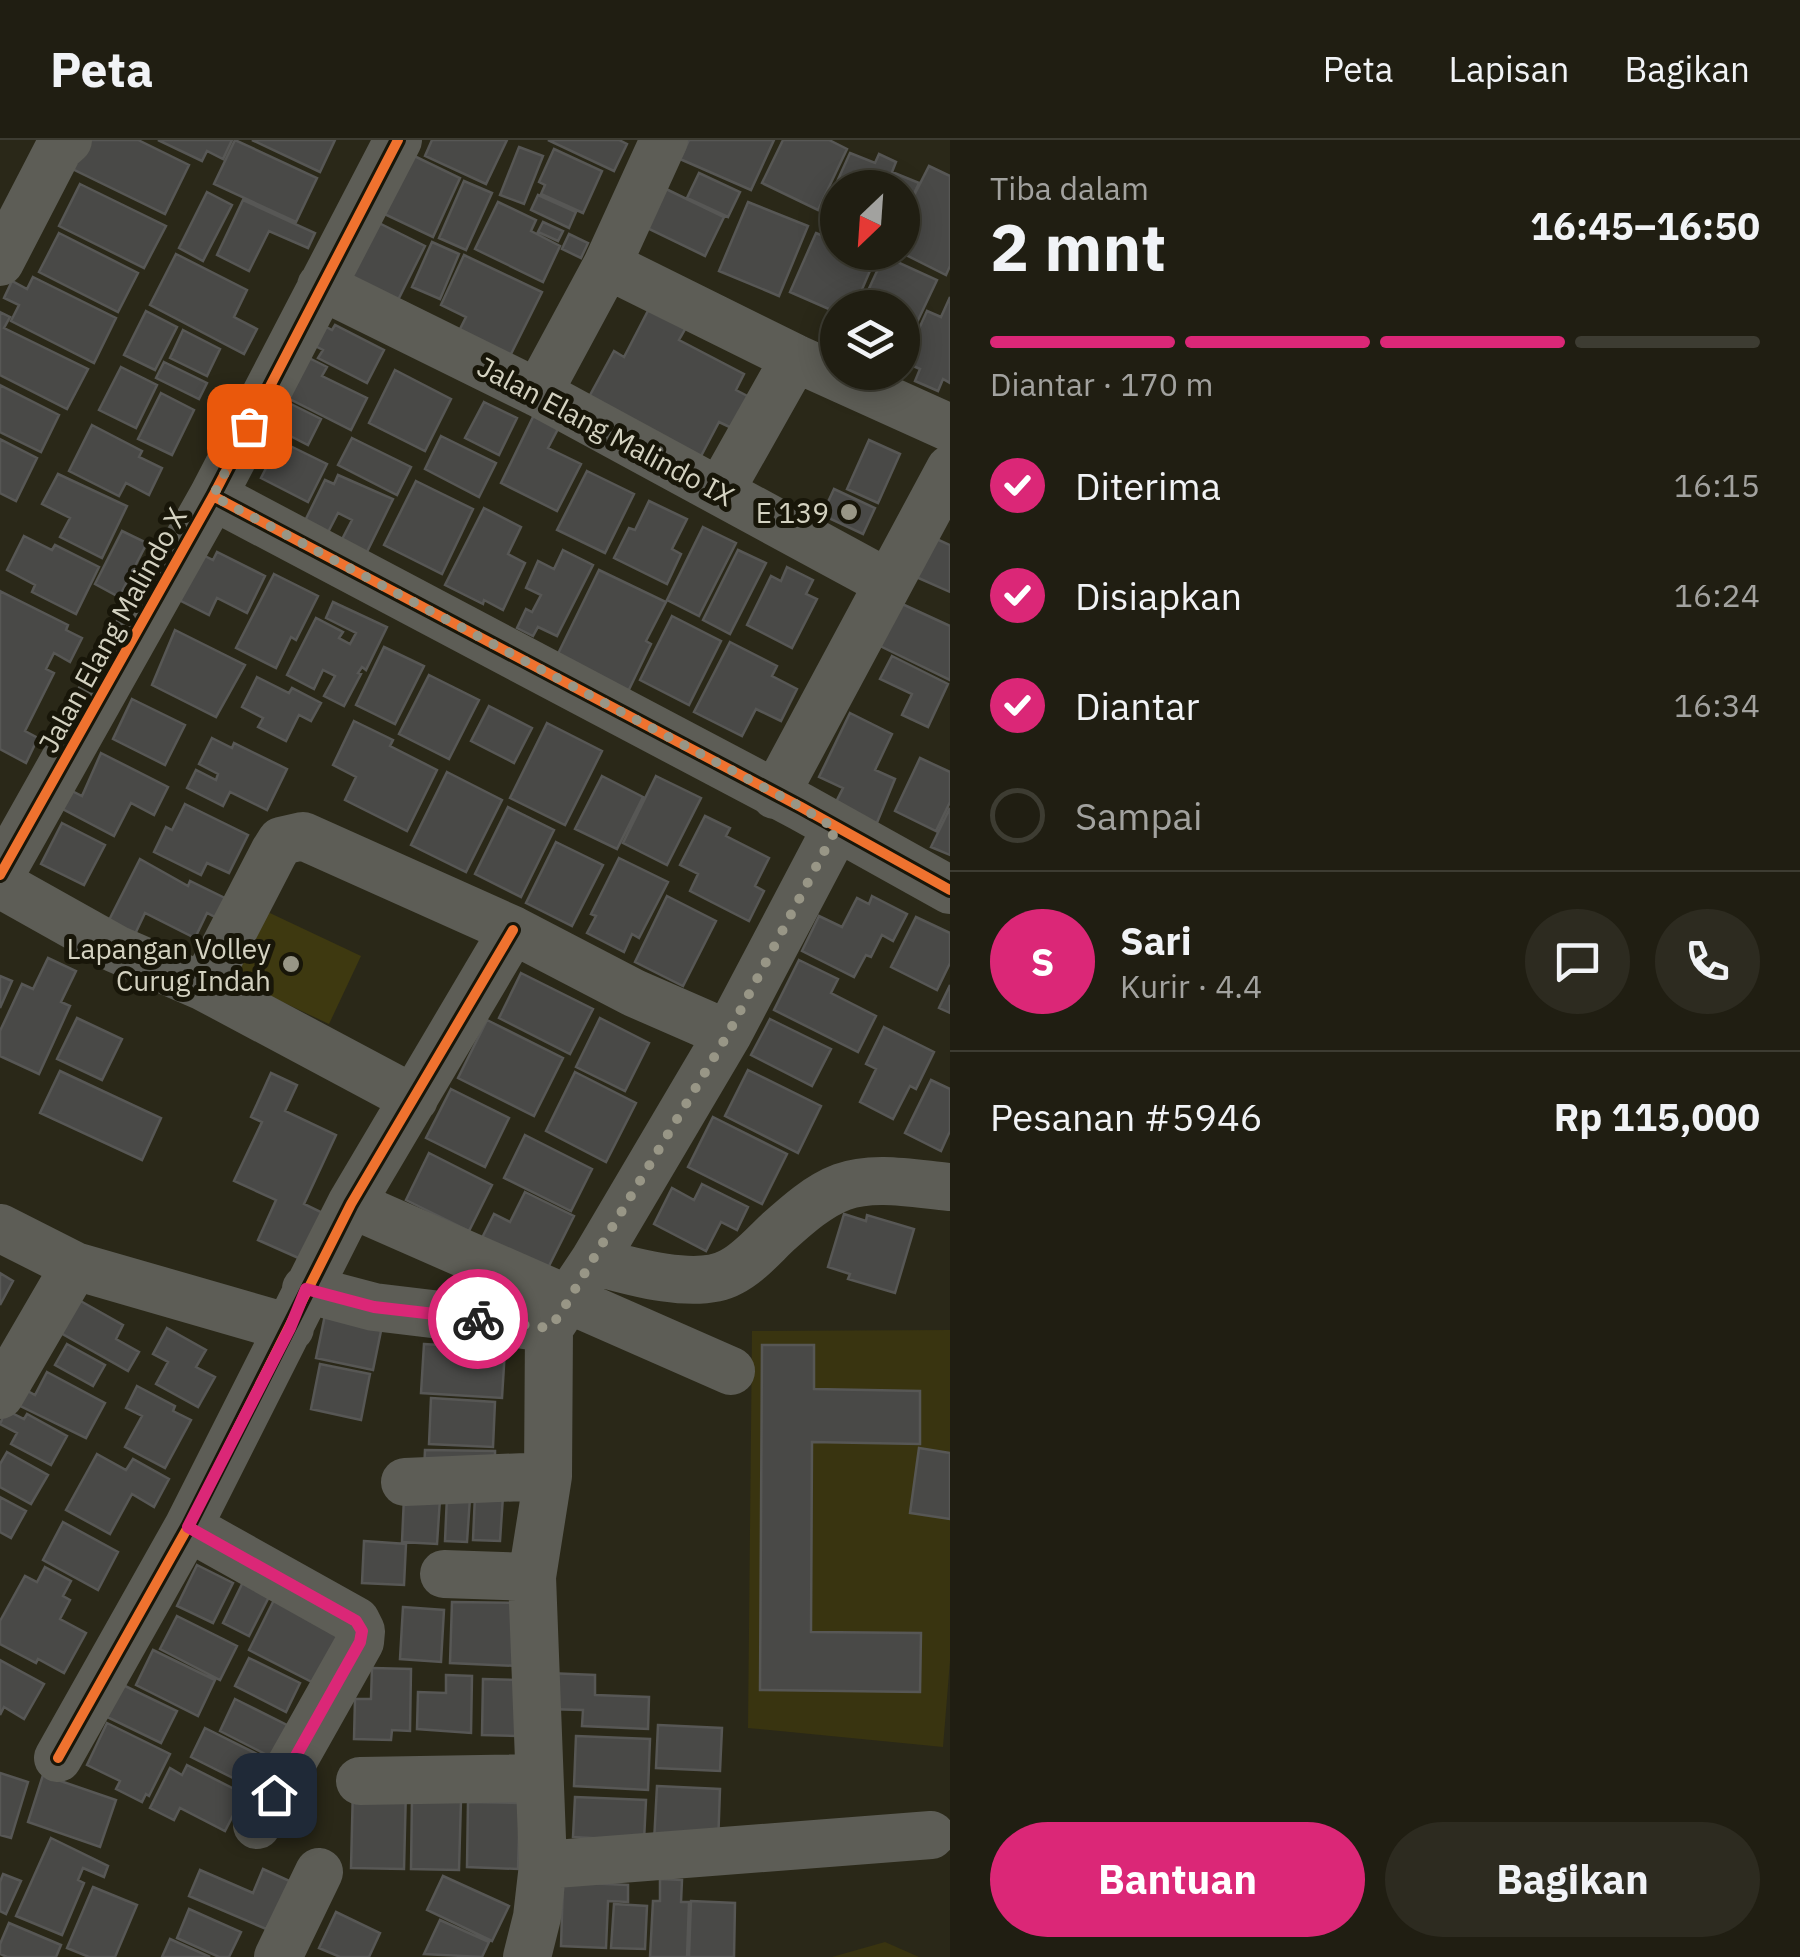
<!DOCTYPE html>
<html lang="id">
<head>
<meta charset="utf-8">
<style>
  :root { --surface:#201e12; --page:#2d2b20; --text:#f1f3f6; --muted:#a2a29f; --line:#3d3c32; --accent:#db2777 }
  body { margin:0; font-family:"IBM Plex Sans",sans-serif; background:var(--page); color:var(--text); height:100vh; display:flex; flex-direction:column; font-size:38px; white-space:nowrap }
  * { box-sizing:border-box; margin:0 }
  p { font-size:32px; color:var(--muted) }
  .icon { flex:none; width:55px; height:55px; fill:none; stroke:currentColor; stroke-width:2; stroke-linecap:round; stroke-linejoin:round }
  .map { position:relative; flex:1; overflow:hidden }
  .drawer { display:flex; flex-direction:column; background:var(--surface); width:850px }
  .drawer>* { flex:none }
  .needle { width:65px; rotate:205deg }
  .controls { position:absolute; left:820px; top:30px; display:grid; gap:20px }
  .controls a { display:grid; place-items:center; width:100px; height:100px; border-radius:50%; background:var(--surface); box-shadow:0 5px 25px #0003,0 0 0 2px var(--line); font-size:50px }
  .pin { position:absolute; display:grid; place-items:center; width:85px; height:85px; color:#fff; margin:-42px; border-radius:20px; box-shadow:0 5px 15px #0006 }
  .courier { position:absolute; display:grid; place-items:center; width:100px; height:100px; margin:-50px; border:8px solid #db2777; border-radius:50%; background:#fff; color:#222; box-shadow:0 2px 12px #0007 }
  .overview em { font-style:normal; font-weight:700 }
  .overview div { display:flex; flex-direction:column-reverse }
  .overview { display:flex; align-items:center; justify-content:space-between; height:170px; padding:0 40px }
  h1 { font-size:65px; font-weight:700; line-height:75px }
  .bar { display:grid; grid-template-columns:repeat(4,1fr); gap:15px 10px; align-content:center; height:120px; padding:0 40px }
  .bar i { height:12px; border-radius:8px; background:var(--line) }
  .bar .on { background:var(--accent) }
  .bar p { grid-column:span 4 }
  .line { display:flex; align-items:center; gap:25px; padding:0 40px; border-top:2px solid var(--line) }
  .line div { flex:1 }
  .round { display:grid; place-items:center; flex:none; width:105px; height:105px; border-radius:52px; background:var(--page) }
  ol { padding:0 40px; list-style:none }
  li { display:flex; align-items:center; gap:30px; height:110px }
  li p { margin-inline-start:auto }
  li .icon { padding:10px; border-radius:50%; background:var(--accent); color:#fff; stroke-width:4 }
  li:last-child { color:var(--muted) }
  li i { width:55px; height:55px; border:5px solid var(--line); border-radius:50% }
  .action { display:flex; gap:20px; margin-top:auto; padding:20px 40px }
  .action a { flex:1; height:115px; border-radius:60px; background:var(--accent); color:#fff; font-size:40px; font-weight:700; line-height:115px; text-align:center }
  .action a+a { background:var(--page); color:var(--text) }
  header { display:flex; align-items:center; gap:60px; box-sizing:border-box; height:140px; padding:0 50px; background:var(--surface); border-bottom:2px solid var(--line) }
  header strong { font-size:48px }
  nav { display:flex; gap:55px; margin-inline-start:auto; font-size:35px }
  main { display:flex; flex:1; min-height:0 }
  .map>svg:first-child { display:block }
</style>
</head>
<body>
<header>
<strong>Peta</strong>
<nav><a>Peta</a><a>Lapisan</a><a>Bagikan</a></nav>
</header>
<main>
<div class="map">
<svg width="950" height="1817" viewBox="0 0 950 1817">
  <rect width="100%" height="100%" fill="#2a2818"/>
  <path fill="#393410" d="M950,1190V1521L943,1607L748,1588L752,1191Z
    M885,1802L919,1817H832Z"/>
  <path fill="#3e3910" d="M253,765L361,816L329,884L221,833Z"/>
  <path fill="#494947" stroke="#575755" stroke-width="2.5" d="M69,0H138L189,25L165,74L58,22Z
    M158,0H232L223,19L207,11L202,21Z
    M235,0L317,38L296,82L214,44Z
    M252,0H335L320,32Z
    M432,0H507L486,44L425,16Z
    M548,0H619L627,4L614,31Z
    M689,0H774L751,50L680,19Z
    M783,0H829L847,9L818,70L762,43Z
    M519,7L543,16L524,64L500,55Z
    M554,9L602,31L583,73L541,54L545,45L539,42Z
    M408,13L460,38L433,97L380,72Z
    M850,13L875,23L879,14L896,22L892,32L919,43L902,79V48H838V84L821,77Z
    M929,26L950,36V126L946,135L900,112H902V79Z
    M699,33L740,52L728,77L687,58Z
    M464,41L492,53L466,110L439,98Z
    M80,44L166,86L144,128L59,86Z
    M666,49L724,77L705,116L647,88Z
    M207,52L232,65L203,121L179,108Z
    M538,55L576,72L569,88L531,70Z
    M243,60L315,93L308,108L269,91L249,131L217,115Z
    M498,62L536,80L531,91L560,106L543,142L475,109Z
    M748,62L808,86L779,156L719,131Z
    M369,78L425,106L395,166L340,138Z
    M543,82L563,91L558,101L538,92Z
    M59,93L138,133L118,172L39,132Z
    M816,93L838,102V112H860L875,119L854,168H838V173L790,152Z
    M569,94L588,103L581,118L562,109Z
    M432,102L459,114L440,159L412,147Z
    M176,114L247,150L234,177L257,189L244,214L150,165Z
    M464,115L542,152L507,222L456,197L466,177L441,165Z
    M884,116L937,140L902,214V168H860Z
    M33,137L116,178L94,223L11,181L19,165L4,158L12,141L27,149Z
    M950,157V243L943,239L938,251L915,241L920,229L904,222L927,171L941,177Z
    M651,165L688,184L679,200L744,234L736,250L753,259L736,290L719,282L701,316L589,257L614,211L624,217Z
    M146,171L177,187L155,230L124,215Z
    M0,172L10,177L4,188L88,229L67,269L0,235Z
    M317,182L332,190L335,185L384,210L367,243L318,218L323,210L307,202Z
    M183,190L220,209L207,236L170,218Z
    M305,216L327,227L322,236L367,258L351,290L274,251Z
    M164,222L207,243L199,259L156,238Z
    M121,227L157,245L136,288L99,270Z
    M395,230L451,259L425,311L369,283Z
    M0,245L59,275L41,312L0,292Z
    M161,253L194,270L172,315L138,299Z
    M275,256L321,279L308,305L263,282Z
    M484,262L517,278L499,315L465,298Z
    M534,275L559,287L548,308L581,324L557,371L501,343Z
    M92,285L142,311L139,317L162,328L149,355L126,343L119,356L69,331Z
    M441,296L496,323L479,357L425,329Z
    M352,298L411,327L397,355L338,325Z
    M0,299L37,318L16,361L0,353Z
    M869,300L900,314L878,363L847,349Z
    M280,301L327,324L308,362L261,338Z
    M587,331L634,354L605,413L557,390Z
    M58,334L127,366L102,418L60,397L70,378L42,364Z
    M338,335L393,359L362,422L337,409L352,380L338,373L325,398L302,387L325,340L334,344Z
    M416,341L473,369L442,434L384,405Z
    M834,349L875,368L863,394L822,375Z
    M649,361L687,379L672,409L681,414L667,444L614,418L629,388L635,390Z
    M484,368L521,387L508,414L525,423L503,470L484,460L483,464L445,445Z
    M703,387L736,403L699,476L667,460Z
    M122,391L147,403L119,457L95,444Z
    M24,396L52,410L55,405L99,427L76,474L32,452L35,445L7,430Z
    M932,397L950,405V452L914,436Z
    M563,410L593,425L557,496L538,487L533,496L517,488L526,469L532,472L541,455L526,448L538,421L554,429Z
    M738,410L766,423L730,494L703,480Z
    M195,411L213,420L217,412L265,436L247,473L217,458L209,475L173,457Z
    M787,427L813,440L806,454L817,459L792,508L747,485L771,436L781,441Z
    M599,430L666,462L646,501L651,504L622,564L553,524Z
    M274,434L318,456L296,500L291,497L276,528L236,508Z
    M0,451L68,485L66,490L82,498L70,522L54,513L46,529L54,533L25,591L38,598L26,623L0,609Z
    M333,462L387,487L366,530L362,527L358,533L361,534L344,566L324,556L335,536L323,530L314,549L287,535L316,478L343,492L339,498L350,504L356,493L326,478Z
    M900,463L950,486V540L880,506Z
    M672,476L721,501L689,565L640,540Z
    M175,490L245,525L216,577L152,545Z
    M730,502L777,526L772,536L797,549L781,581L756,569L742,596L694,572Z
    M384,507L424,526L395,584L356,565Z
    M892,516L948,544L928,587L902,575L912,554L880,539Z
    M429,535L479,560L449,619L399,594Z
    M257,537L289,553L292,548L321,563L311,581L299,575L286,601L258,587L263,578L242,567Z
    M132,559L185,585L165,625L113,599Z
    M489,566L532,588L514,623L471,601Z
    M850,573L892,594L875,630L895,639L876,685L834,666L843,648L819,637Z
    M354,581L393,600L390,606L437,630L407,691L345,660L356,637L333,625Z
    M547,583L602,611L565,685L510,658Z
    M212,598L232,608L234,603L287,629L267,670L230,652L223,666L187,648L196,630L216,640L218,634L199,624Z
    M101,613L168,647L154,675L131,663L114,696L53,664L62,646L82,656Z
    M920,618L950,632V662L936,691L895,671Z
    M447,632L502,660L466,732L411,705Z
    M602,636L643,657L617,709L575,689Z
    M656,636L701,658L667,725L623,703Z
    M185,664L248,695L229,733L207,723L201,735L154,712L166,687L172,690Z
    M508,667L554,690L521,757L475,734Z
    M950,668V715L931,707Z
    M705,676L730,688L726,696L769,718L755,746L764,751L749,781L690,751L698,734L680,725Z
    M62,683L105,705L84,745L41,724Z
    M556,702L603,725L572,786L526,763Z
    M619,718L668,742L639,798L632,794L624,812L587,793L596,776L591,774Z
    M140,719L188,746L190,741L231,761L221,780L207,773L195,798L145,773L128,809L101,796Z
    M667,756L716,781L683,846L635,822Z
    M872,756L907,774L893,801L882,795L871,817L866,815L854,837L802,811L819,776L842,787L857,758L869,764Z
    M916,777L950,793V823L937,850L891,827Z
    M48,818L76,831L61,862L70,866L39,934L0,916V891L22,844L33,849Z
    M799,820L838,839L831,853L876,876L858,912L774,870Z
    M521,833L593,869L570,914L499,878Z
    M0,836L12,841L0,868Z
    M950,845V873L939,868Z
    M77,878L122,899L102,940L57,919Z
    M600,878L649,903L625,951L576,927Z
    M770,879L831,909L812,946L751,915Z
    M487,880L563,918L534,976L458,938Z
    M884,887L934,912L916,949L910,946L893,979L860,962L876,929L866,924Z
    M748,930L821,966L798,1013L725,976Z
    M60,931L161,978L142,1020L40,973Z
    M575,932L636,963L606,1022L546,991Z
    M271,933L297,945L285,971L336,995L304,1064L325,1074L303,1120L258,1100L276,1060L234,1041L262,982L251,977Z
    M931,940L950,949V991L941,1011L905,993Z
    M451,949L509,978L485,1027L426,998Z
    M713,977L787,1014L762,1064L688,1027Z
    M525,995L592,1029L571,1071L504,1038Z
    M429,1013L492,1045L469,1091L406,1060Z
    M702,1044L748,1067L737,1090L721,1082L706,1111L654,1084L672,1048L694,1060Z
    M525,1052L574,1076L542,1140L476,1110L494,1074L510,1082Z
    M844,1074L866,1081L867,1075L914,1089L895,1153L848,1139L850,1134L828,1127Z
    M0,1133L13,1141L0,1165Z
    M77,1159L123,1185L116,1199L139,1212L128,1231L59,1192Z
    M325,1175L382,1186L373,1230L316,1218Z
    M167,1188L206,1210L196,1227L215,1237L198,1267L156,1244L168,1222L153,1214Z
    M67,1204L105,1225L93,1246L55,1225Z
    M424,1204L505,1209L502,1258L421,1253Z
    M762,1205H814V1249L920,1251V1304L812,1302L811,1492L921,1493L920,1552L760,1550Z
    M320,1224L370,1234L361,1280L311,1269Z
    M47,1232L105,1263L86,1298L14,1263L22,1248L35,1255Z
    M137,1246L175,1266L173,1271L191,1280L165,1328L125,1307L142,1276L126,1268Z
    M431,1258L495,1262L493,1307L429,1304Z
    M6,1270L24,1279L27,1274L67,1296L51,1325L11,1304L17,1293L0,1284Z
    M919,1308L950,1313V1379L910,1373Z
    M425,1310L495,1311V1333L424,1331Z
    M7,1312L48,1335L31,1364L0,1347V1324Z
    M97,1314L126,1330L133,1319L169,1339L154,1367L132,1354L110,1394L66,1370Z
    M475,1355L503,1356L500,1401L473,1400Z
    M447,1356L470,1358L467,1402L445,1401Z
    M0,1357L26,1371L11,1398L0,1392Z
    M404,1357L440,1359L437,1404L402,1402Z
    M63,1382L118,1412L98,1450L43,1420Z
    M364,1401L406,1404L404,1445L362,1443Z
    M197,1425L233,1443L213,1483L177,1466Z
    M45,1427L71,1441L63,1456L70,1460L60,1479L86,1493L64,1533L38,1519L36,1523L0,1504V1481L25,1436L37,1442Z
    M246,1436L273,1449L249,1496L223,1483Z
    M274,1460L342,1493L316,1544L249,1510Z
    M452,1462L520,1463L518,1526L450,1523Z
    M403,1467L444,1470L441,1522L400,1519Z
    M177,1476L237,1506L220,1540L160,1509Z
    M153,1510L215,1540L198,1576L136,1545Z
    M249,1518L300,1543L286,1572L235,1546Z
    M0,1520L44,1544L24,1579L4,1567L0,1575Z
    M372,1528L411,1529L410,1591L392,1590L391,1600L354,1599L355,1559H371Z
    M547,1533L595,1535V1555L649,1557L648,1589L582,1586L583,1570L546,1569Z
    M446,1535L472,1536L471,1593L417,1589L418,1552L446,1553Z
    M483,1539L519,1540L518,1596L482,1595Z
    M123,1545L177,1571L161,1603L107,1577Z
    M235,1559L293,1588L277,1620L220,1591Z
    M107,1583L170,1614L149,1656L146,1654L142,1662L116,1649L120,1641L87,1625Z
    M658,1585L722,1588L720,1631L656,1628Z
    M205,1588L259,1615L245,1644L191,1617Z
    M576,1596L650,1599L648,1650L574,1646Z
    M187,1625L244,1654L225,1691L180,1668L174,1680L150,1668L170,1628L182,1635Z
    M0,1633L28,1642L11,1698L0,1695Z
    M43,1635L116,1660L100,1707L28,1682Z
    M657,1646L720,1649L718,1705L654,1702Z
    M353,1647L406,1648L404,1729L351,1728Z
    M575,1657L646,1660L644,1701L573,1697Z
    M412,1658L461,1659L459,1730L411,1729Z
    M468,1662L520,1663L518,1729L467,1727Z
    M51,1698L108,1726L104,1737L83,1728L78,1740L84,1743L62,1795L16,1776Z
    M263,1729L294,1743L266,1789L189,1756L200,1730L253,1753Z
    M3,1734L21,1741L6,1774L0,1771V1742Z
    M443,1736L509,1766L492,1801L427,1770Z
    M660,1739L682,1740L681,1762H689L687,1817H650L653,1761H660Z
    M563,1742L628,1745V1762L608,1761L606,1808L561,1806Z
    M93,1747L137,1765L115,1817H89L67,1808Z
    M691,1761L735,1763L734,1817H689Z
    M614,1764L647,1766L645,1809L611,1808Z
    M189,1769L241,1792L229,1817H219L177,1798Z
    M336,1772L380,1793L369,1817H340L319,1808Z
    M440,1780L489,1802L482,1817L424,1814Z
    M9,1783L61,1805L56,1817H7L0,1814V1804Z
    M170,1799L210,1817H162Z"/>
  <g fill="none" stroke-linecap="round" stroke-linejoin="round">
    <path stroke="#5d5d56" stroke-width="48" d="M0,122L59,8L68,0
      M607,125L795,218L950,288
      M321,146L538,253L888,443
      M538,253L607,125L664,0
      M720,351L795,218
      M213,356L801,667L950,750
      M775,655L950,329
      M0,735L213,356L398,0
      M0,744L116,809L204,847L414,959
      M204,847L274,712L281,701L303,696L513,790L634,853L728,894
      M351,1064L731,1231
      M0,1088L75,1126L290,1188
      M594,1121C629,1131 697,1151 731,1132C749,1123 764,1105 778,1092C797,1075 818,1056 842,1047C874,1035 916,1044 950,1047
      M306,1149L374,1167L549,1188L594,1121L728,894L836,689
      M0,1255L75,1126
      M405,1342L548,1336
      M188,1387L356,1481L361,1491L360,1502L257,1685
      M444,1434L532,1437
      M58,1618L188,1387L351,1064L513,790
      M360,1641L539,1638
      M543,1725L931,1695
      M278,1817L319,1732
      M527,1817L537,1777L543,1725L532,1437L548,1336L549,1188"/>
    <g stroke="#181609" stroke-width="16">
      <path id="cycleway" d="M213,356L801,667L950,750
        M0,735L213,356L398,0
        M58,1618L188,1387L351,1064L513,790"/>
    </g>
    <use href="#cycleway" stroke="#ef722f" stroke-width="10"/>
  </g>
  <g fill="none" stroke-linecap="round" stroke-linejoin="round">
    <path stroke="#989686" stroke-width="10" stroke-dasharray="0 18" d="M249,286L213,356L801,667L836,689L728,894L559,1176L549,1188L478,1179"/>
    <path stroke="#db2777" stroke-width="12" d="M274,1655L360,1502L362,1491L356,1481L188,1387L290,1188L306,1149L374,1167L478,1179"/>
  </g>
  <g fill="#989686" stroke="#181609" stroke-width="4">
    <circle cx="849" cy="372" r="10"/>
    <circle cx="291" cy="824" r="10"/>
  </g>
  <g text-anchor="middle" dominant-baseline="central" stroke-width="10" stroke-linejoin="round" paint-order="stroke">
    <g font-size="28" fill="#d4d2c1" stroke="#181609">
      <text transform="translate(606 291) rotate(28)">Jalan Elang Malindo IX</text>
      <text transform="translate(112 490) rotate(-61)">Jalan Elang Malindo X</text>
    </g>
    <g font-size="28" fill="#d4d2c1" stroke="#181609" text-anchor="end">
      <text x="829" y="372">E 139</text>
      <text x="271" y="808">Lapangan Volley<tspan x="271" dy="32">Curug Indah</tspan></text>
    </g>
  </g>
</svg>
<div class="controls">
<a><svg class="needle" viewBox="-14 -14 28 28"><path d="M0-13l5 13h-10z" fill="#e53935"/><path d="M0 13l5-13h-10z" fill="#a2a29f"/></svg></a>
<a><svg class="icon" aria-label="layers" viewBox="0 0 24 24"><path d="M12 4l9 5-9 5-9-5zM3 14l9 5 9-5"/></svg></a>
</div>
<div class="pin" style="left:249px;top:286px;background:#ea580c"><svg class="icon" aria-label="bag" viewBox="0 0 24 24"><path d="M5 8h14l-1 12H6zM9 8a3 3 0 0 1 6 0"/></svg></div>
<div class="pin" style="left:274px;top:1655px;background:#1f2937"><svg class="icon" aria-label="home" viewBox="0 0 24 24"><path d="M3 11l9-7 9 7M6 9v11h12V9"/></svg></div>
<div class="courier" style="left:478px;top:1179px"><svg class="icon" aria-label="bike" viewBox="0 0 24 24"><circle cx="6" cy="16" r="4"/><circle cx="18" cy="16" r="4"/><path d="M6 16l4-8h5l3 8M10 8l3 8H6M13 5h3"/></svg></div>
</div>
<section class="drawer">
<div class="overview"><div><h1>2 mnt</h1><p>Tiba dalam</p></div><em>16:45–16:50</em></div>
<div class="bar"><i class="on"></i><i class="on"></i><i class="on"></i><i></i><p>Diantar · 170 m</p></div>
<ol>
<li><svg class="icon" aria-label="check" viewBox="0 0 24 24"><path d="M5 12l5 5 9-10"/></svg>Diterima<p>16:15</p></li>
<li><svg class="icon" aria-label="check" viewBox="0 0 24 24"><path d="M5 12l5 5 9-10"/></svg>Disiapkan<p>16:24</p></li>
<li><svg class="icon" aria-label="check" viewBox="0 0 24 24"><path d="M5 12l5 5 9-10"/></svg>Diantar<p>16:34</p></li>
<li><i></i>Sampai</li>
</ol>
<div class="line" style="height:180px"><b class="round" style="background:var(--accent);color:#fff">S</b><div><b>Sari</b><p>Kurir · 4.4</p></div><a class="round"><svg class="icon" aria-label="chat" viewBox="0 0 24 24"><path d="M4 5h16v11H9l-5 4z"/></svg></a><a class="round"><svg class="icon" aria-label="phone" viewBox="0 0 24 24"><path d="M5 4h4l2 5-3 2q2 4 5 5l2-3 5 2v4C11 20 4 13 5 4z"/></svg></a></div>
<div class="line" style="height:130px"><div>Pesanan #5946</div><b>Rp 115,000</b></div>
<div class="action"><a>Bantuan</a><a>Bagikan</a></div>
</section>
</main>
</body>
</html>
